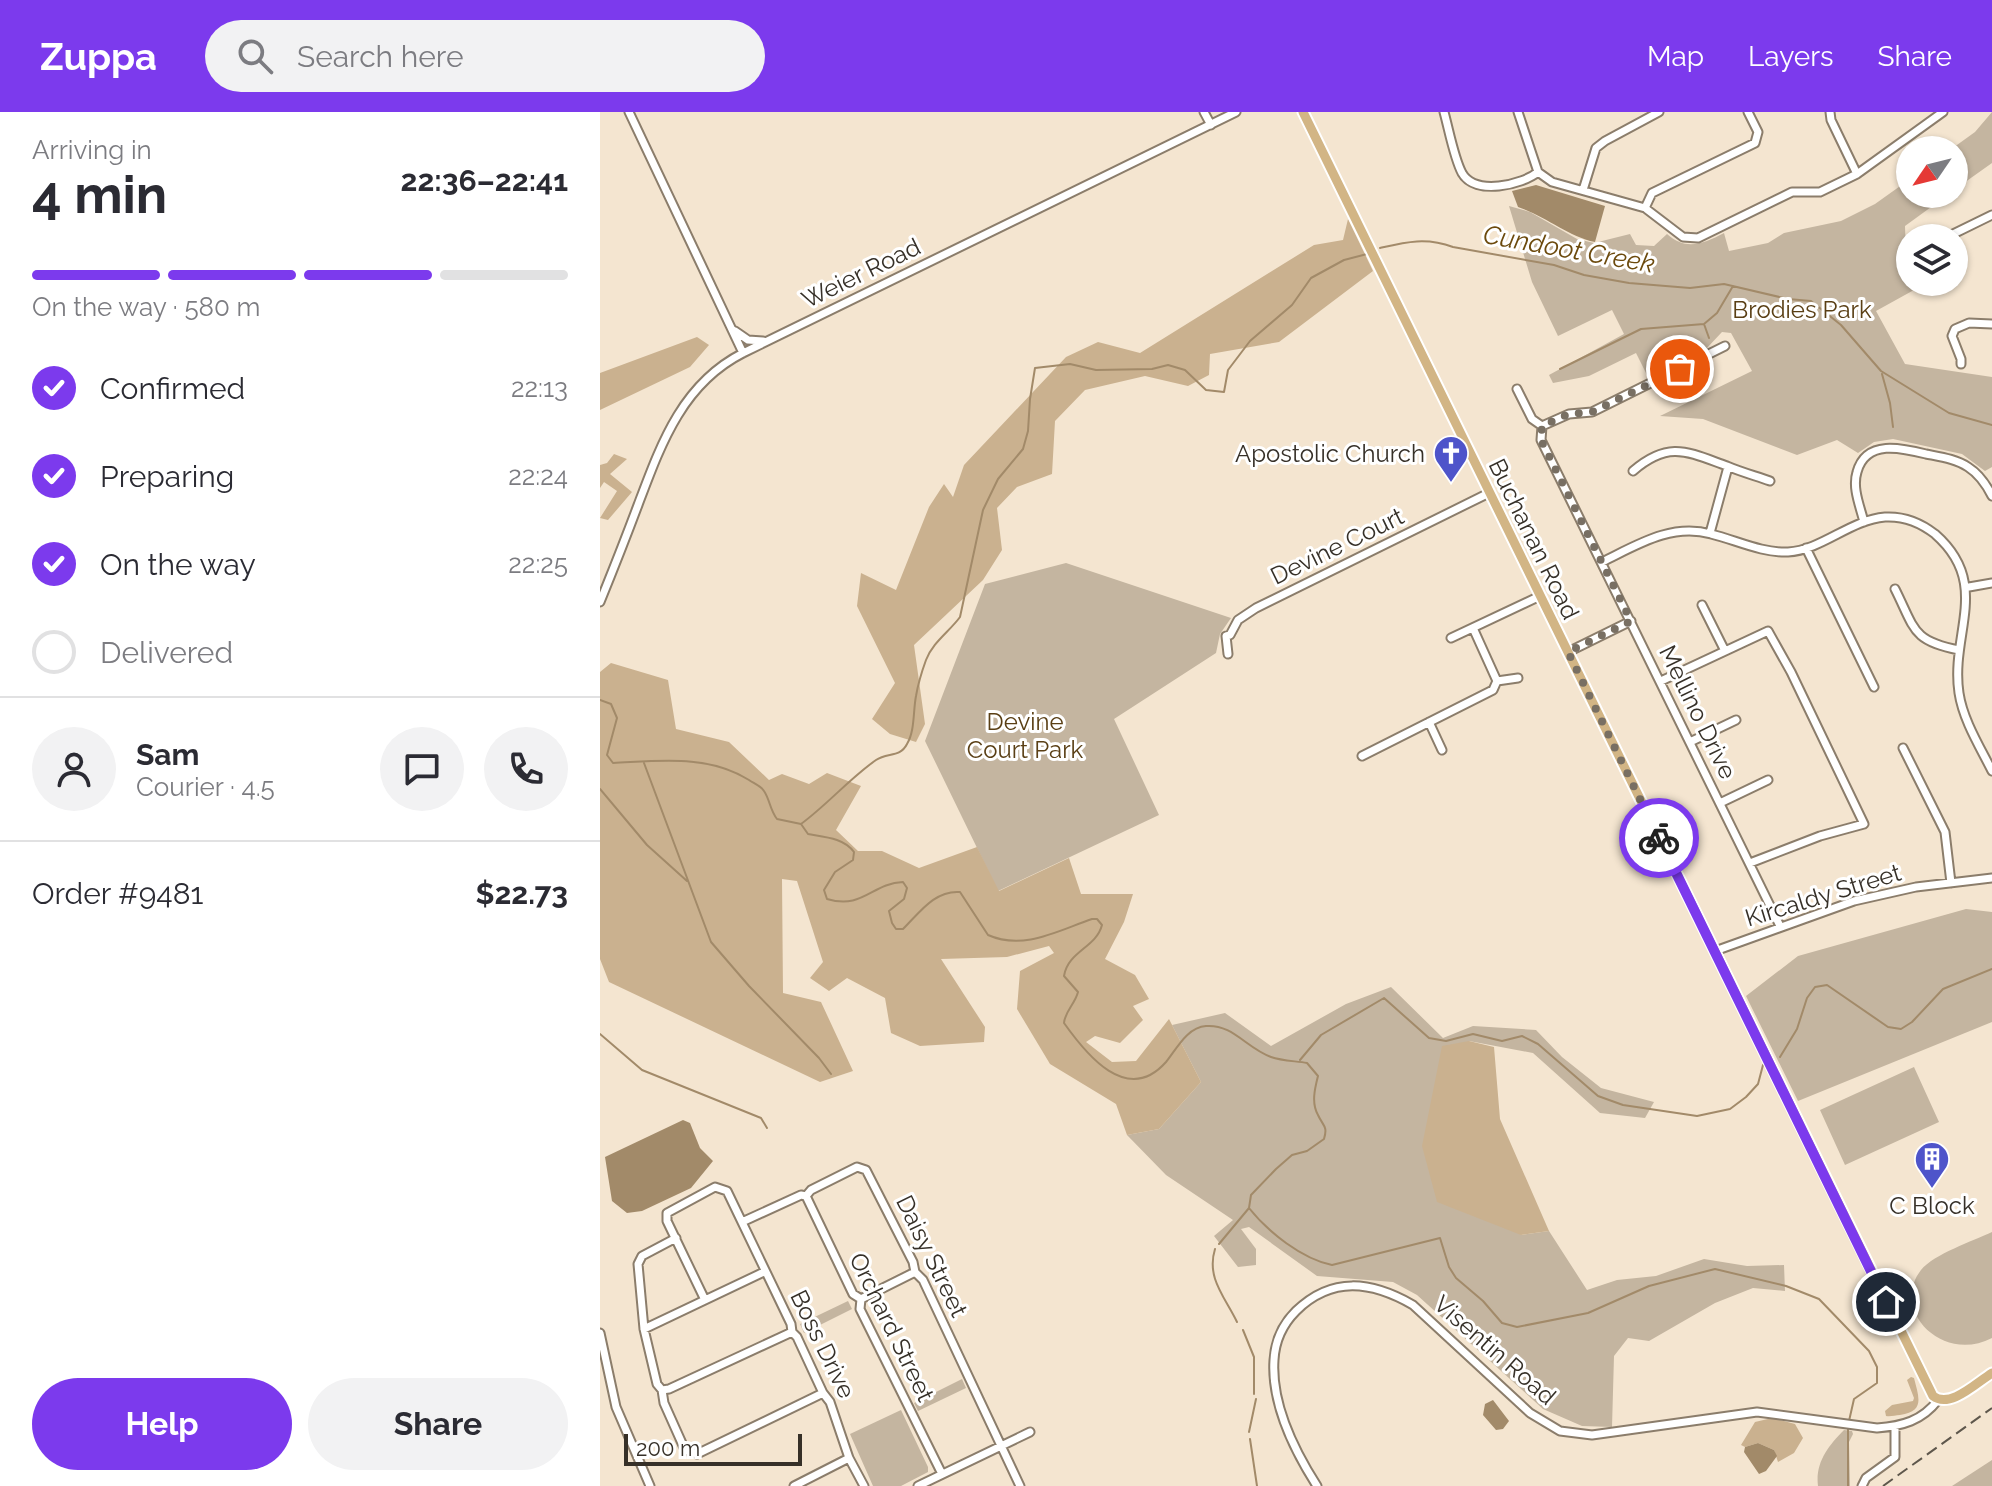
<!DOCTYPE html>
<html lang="en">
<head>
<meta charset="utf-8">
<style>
  :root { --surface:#fff; --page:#f2f2f3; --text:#2b2b33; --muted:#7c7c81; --line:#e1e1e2; --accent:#7c3aed }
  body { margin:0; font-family:Raleway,sans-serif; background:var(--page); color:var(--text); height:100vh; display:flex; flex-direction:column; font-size:30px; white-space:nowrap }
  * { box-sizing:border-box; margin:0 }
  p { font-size:26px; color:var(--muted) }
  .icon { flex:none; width:44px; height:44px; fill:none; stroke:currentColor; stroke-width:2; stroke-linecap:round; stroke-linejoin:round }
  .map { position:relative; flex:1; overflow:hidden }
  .sheet { display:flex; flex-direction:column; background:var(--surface); width:600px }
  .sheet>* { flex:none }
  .needle { width:52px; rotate:235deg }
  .fabs { position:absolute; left:1296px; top:24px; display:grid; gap:16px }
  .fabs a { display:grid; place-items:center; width:72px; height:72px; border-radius:50%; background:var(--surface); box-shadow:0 2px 6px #0004; font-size:40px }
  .scale { position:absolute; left:24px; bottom:20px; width:178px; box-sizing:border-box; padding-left:8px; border:4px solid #363028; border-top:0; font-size:22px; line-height:28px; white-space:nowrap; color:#363028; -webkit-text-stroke:6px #fff; paint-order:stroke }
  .pin { position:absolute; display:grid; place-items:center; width:68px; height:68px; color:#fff; margin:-34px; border:4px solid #fff; border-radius:50%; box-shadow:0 2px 8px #0007 }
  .courier { position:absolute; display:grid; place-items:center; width:80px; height:80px; margin:-40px; border:6px solid #7c3aed; border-radius:50%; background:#fff; color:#222; box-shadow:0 2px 10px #0007 }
  .head em { font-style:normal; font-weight:700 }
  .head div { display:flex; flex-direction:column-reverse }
  .head { display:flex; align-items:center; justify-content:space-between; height:136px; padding:0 32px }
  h1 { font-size:52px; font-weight:700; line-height:60px }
  .bar { display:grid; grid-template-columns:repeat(4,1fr); gap:12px 8px; align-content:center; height:96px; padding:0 32px }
  .bar i { height:10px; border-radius:6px; background:var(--line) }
  .bar .selected { background:var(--accent) }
  .bar p { grid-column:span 4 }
  .line { display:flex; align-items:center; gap:20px; padding:0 32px; border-top:2px solid var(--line) }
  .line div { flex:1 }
  .round { display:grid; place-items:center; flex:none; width:84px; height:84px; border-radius:42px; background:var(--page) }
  ol { padding:0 32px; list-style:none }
  li { display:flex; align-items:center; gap:24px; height:88px }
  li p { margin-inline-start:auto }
  li .icon { padding:8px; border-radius:50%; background:var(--accent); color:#fff; stroke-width:4 }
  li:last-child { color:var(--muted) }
  li i { width:44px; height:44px; border:4px solid var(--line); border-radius:50% }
  .action { display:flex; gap:16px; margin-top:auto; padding:16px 32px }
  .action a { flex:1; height:92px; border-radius:48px; background:var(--accent); color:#fff; font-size:32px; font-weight:700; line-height:92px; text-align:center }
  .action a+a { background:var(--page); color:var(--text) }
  header { display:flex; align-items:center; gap:48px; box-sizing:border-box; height:112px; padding:0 40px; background:var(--accent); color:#fff }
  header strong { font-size:38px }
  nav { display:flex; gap:44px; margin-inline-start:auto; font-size:28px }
  .search { width:560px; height:72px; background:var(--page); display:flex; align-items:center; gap:20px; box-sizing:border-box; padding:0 28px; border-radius:44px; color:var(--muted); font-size:30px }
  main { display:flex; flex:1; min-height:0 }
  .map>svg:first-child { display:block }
</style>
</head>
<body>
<header>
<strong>Zuppa</strong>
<div class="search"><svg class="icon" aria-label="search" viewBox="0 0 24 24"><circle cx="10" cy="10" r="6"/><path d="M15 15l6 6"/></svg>Search here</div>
<nav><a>Map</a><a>Layers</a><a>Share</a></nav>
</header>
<main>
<section class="sheet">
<div class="head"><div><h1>4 min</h1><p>Arriving in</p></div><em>22:36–22:41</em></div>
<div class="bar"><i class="selected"></i><i class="selected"></i><i class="selected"></i><i></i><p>On the way · 580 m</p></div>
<ol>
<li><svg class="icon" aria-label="check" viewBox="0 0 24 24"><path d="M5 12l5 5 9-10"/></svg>Confirmed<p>22:13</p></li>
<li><svg class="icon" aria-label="check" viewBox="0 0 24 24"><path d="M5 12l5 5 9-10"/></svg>Preparing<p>22:24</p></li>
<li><svg class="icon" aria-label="check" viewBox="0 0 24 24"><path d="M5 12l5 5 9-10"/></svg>On the way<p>22:25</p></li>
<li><i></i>Delivered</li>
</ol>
<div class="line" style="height:144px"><a class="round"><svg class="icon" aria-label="person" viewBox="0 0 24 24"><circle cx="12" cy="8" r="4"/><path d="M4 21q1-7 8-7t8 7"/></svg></a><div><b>Sam</b><p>Courier · 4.5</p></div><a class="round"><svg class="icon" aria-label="chat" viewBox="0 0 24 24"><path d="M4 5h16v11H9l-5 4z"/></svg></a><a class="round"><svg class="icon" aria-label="phone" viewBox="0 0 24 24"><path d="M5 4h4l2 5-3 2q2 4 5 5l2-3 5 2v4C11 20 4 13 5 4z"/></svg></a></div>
<div class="line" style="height:104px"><div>Order #9481</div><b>$22.73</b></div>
<div class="action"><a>Help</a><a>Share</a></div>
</section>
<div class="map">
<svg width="1392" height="1374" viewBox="0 0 1392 1374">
  <rect width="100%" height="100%" fill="#f4e5d0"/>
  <path fill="#c4b5a0" d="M1392,0V51L1354,78V38H1350L1375,20Z
    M1310,67V82H1349L1305,114C1305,134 1310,150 1310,170H1321L1323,173L1276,199L1305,252L1392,265V355L1385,359L1362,342L1293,327L1274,330L1258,341L1237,328L1197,343L1103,307L1060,304L1152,259L1131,221L1122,220L1106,237L1048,265L1036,241L989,264L953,271L949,263L1024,222L1012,198L958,224L932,170L909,94L930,100L977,127L994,131L1030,122L1036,133L1054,134L1067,122C1086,139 1103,132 1124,121L1129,139L1168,131L1184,121L1241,109L1275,92Z
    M466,451L631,506L620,522L616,541L514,607L559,703L398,779L325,629L385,472Z
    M1366,797L1392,800V910L1198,989L1146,884L1198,844Z
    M791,875L843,926L873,914L936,918L962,945L1001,976L1054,990L1045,1006L1000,1001L933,941L869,929L921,1123L949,1119L987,1178L1017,1168L1056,1164L1104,1147L1147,1154L1184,1153L1185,1179L1153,1176L1115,1191L1049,1229L1028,1226L1014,1244L1012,1315L982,1314L943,1297L817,1183L793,1170L717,1164L649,1115L641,1117L656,1137V1153L638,1155L614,1124L633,1108L566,1063L527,1023L559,1017L601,970L572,913L625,901L671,934L746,892Z
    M1314,955L1339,1010L1245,1053L1220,998Z
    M1392,1120V1226C1342,1252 1290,1198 1321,1158C1334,1142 1373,1129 1392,1120Z
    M248,1189L252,1197L204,1221L200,1212Z
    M362,1267L366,1276L318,1299L314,1291Z
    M301,1298L328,1355V1360L301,1374H273L250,1322Z
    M1244,1318L1252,1319L1253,1322L1249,1330L1250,1374H1218C1215,1351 1228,1334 1244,1318Z
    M1392,1348V1374H1352Z"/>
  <path fill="#cab18f" d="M748,107L773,159L679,230L610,242L609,263L588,274L545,264L485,278L455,309L452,362L417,375L397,396L402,438L383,468L314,533L325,612L316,630L290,622L272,607L295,571L257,494L261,461L296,478L329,395L344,372L353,385L364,353L466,245L498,230L540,241L714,133L743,128Z
    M97,225L109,233L90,255L0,298V261Z
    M14,342L27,347L10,362L32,380L8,408L0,406L17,379L4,370L0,376V353L7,351Z
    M11,551L68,568L76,617L129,630L169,668L182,662L209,672L227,661L261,674L236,718L258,739H282L319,756L377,735L399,779L469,746L481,782H533L524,810L505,847L535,863L549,887L533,894L543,908L520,931L495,924L486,930L512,950L536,949L569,907L601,970L559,1017L527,1023L516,992L450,952L417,897L420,859L454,841L449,834L407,845L341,847L385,915L384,930L320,934L291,921L285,886L247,866L229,879L210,866L223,850L197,769L182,767L183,881L221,890L253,959L220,970L9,870L0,847V560Z
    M869,929L894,935L900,1007L949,1119L921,1123L837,1090L822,1034L842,934Z
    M1311,1265L1314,1266C1319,1286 1325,1299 1300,1303C1295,1303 1291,1305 1286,1304L1285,1299L1292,1293L1313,1289L1314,1286L1307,1268Z
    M1172,1306L1195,1312L1203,1326L1194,1341L1178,1350L1174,1338L1158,1331L1145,1335L1141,1333L1155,1310Z"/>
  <path fill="#a28a69" d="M936,73L1005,94L995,130C967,124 946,104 918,95L912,79Z
    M83,1008L90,1011L100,1036L113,1049L91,1076L42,1099L27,1101L12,1089L5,1045Z
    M893,1288L909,1309L903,1317L896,1318L883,1303L885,1292Z
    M1158,1331L1174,1338L1177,1344L1166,1359L1159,1362L1144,1340L1145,1335Z"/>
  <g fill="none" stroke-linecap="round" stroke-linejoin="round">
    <path stroke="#a28a69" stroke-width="2" d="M780,136C806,130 826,125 853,135L954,153L984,163L1029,171L1090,176L1124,172L1188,187L1211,189L1241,213L1281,259L1349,301L1392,313
      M1104,212L1109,226
      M960,257L1041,217L1104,212L1117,201L1133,174
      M1282,262L1290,291L1293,315
      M0,588L11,592L17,606L7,643L13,651C58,649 108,642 149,668C153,671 161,674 164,679C170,688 170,698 177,707L201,712C228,692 249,667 276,648C287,640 300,646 307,632C315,619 313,599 316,584C318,572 322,559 326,548C333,530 349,520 360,505L383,398L398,367L423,337L428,319L430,287L435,256L470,252L496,258L552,257L568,253L585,258L606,278L624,280L628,258L650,229L692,193L711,166L744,148L767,142
      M44,651L111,830L149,874L219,946L231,962
      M0,677L47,733L87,769
      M201,712L208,722C225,725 244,726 254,740L253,748L235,760L224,778L227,787C263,798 272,771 303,770L307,776L304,787L289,799L292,811L296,817H303C320,800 335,778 360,780L388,823C424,839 459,818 492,807H497L502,813C496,836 468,839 464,864L478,880C475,892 465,899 464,911C486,942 527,994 566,950C576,938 587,915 606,914C633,912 646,936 671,945C682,949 696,949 707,951L718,964C715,976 711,991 718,1003C723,1014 728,1014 724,1027L707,1039L692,1043L676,1057L651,1083L649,1096C668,1120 702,1147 732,1153L840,1126L849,1155L856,1166L883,1189L902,1211L917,1215L988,1201L1049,1174L1115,1157L1186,1174L1219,1187L1269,1239L1277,1255V1271L1254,1287L1249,1309
      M0,922L42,958L161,1006L167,1016
      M1180,945L1197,917L1207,886L1215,875L1227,873L1288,915L1301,917L1312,910L1343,877L1392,857
      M700,948L721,923L784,886L829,926L846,929L873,922L902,929L922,924L938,932L998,984L1023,993L1097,1004L1130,997L1146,985L1158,972L1163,953
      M619,1132L649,1096
      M615,1137C606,1166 625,1185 637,1210
      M643,1218L654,1245V1282
      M649,1320L656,1287
      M650,1327L657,1374
      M1248,1374V1315"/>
    <g stroke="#8b7d6b" stroke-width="11">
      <path id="minor" d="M29,0L143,241
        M604,0L611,13
        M844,0C849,18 854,46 862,61C875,84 922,73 938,60
        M918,0L938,60L952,70L1045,96L1083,125L1098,126L1192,80H1220L1257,62L1343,0
        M1230,0L1231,8L1257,62
        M983,78L996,36L1005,29L1059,0
        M1045,96L1052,81L1155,31L1158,20L1148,0
        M1345,126L1392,103
        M135,219L148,228L163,229
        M1361,252V247L1352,224L1355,217L1369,211L1392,212
        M917,277L932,307L942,314L941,328L1180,814
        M942,314L969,302L992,300L1125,234
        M1033,359C1069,328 1088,340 1127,354C1141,360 1156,364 1170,369
        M1264,410C1260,394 1252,376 1257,360C1266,327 1302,336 1326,342C1341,345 1356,347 1368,355C1379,362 1386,372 1392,384
        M1110,421L1128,355
        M1206,436L1274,575
        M1002,450C1037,433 1071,411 1111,422C1136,428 1161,441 1188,440C1222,438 1250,408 1285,405C1303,404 1321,411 1335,422C1392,472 1350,521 1359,581C1363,608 1380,635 1392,659
        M1369,475L1392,471
        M1295,477C1315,517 1312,529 1359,538
        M0,490C13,458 26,425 38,393C61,332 82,272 143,241L636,0
        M1102,493L1124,537
        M851,526L940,484
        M968,540L1031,509
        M628,542L626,524L630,523L638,508L656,496L889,381
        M897,569L918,566
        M1061,569L1168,519L1191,560L1264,712L1220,724L1150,751
        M829,610L842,638
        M1090,630L1136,608
        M1303,636L1345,720L1351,771
        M762,644L893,578L897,569L873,516
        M1120,691L1168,668
        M1115,839L1254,789L1316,775L1392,766
        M206,1084L253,1182L261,1187L260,1197L342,1362
        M142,1110L201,1083L206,1084L211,1078L257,1055L266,1058L313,1150L315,1160L323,1168L420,1374
        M76,1126L42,1144L38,1152L44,1217L57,1272L62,1278L69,1277L192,1220
        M261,1187L315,1160
        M105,1188L67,1109V1101L115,1075L127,1079L191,1212L192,1220L197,1225L223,1281L230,1290L249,1346L264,1374
        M44,1217L164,1160
        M0,1221L16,1295L50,1374
        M62,1278L64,1291L85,1338L97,1342L223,1281
        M194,1374L249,1346
        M318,1374L430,1320
        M717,1374C694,1338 671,1292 674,1248C675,1229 682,1213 696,1199C732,1164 771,1169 813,1193L930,1301L960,1319L992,1323L1157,1300L1277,1316C1302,1314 1322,1309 1338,1288
        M1262,1374L1266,1366L1295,1345V1314"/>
    </g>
    <g stroke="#fff" stroke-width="13">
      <path id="major" d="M703,0L1333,1284C1350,1297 1376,1271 1392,1261"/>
    </g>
    <use href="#minor" stroke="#fff" stroke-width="7"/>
    <use href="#major" stroke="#d2b585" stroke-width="9"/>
    <path stroke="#5e574c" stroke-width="2" stroke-dasharray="12 6" stroke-linecap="butt" d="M1283,1374L1392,1296"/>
  </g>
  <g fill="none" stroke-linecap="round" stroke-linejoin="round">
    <path stroke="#786f63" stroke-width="8" stroke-dasharray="0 14.4" d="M1059,726L968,540L1031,509L941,328L942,314L969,302L992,300L1080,257"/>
    <path stroke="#7c3aed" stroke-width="10" d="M1059,726L1286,1190"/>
  </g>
  <defs>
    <g id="church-pin" transform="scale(1.8)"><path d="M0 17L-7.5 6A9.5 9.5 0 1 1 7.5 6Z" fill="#4e54ca" stroke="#fff"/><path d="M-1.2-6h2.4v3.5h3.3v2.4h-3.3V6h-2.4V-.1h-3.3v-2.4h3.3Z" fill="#fff"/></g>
    <g id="building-pin" transform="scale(1.8)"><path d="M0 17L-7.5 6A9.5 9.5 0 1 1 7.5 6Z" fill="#4e54ca" stroke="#fff"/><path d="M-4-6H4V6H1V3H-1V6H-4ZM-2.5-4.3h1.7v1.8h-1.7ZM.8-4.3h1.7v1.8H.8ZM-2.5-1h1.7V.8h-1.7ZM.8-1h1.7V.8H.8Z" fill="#fff"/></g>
  </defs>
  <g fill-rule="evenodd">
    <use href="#church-pin" x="851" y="341"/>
    <use href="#building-pin" x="1332" y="1047"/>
  </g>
  <g text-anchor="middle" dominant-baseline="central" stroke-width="6" stroke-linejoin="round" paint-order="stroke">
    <g font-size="24" fill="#363028" stroke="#fff">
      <text transform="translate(261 161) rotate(-26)">Weier Road</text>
      <text transform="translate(934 427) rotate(64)">Buchanan Road</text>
      <text transform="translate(737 434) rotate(-26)">Devine Court</text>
      <text transform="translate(1098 600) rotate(64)">Mellino Drive</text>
      <text transform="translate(1223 783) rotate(-17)">Kircaldy Street</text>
      <text transform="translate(332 1144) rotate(64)">Daisy Street</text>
      <text transform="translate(292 1215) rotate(64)">Orchard Street</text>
      <text transform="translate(223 1232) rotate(64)">Boss Drive</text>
      <text transform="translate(895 1238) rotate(41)">Visentin Road</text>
    </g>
    <g font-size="24" fill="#5a3f15" stroke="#fff">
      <text x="1202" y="197">Brodies Park</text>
      <text x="425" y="609">Devine<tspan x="425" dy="28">Court Park</tspan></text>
    </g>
    <g font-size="24" fill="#363028" stroke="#fff" text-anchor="end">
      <text x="825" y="341">Apostolic Church</text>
      <text x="1332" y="1093" text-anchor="middle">C Block</text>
    </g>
    <g font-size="26" font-style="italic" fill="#6c4a0d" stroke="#fff">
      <text transform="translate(969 137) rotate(10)">Cundoot Creek</text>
    </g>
  </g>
</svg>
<div class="fabs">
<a><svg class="needle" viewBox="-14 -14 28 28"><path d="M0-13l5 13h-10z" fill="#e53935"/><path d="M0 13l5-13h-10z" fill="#7c7c81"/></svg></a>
<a><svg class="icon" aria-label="layers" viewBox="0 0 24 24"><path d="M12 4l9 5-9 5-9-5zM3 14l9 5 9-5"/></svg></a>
</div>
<div class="scale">200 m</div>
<div class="pin" style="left:1080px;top:257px;background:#ea580c"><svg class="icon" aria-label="bag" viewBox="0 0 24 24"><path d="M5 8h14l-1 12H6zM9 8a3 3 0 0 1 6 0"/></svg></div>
<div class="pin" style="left:1286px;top:1190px;background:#1f2937"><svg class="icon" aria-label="home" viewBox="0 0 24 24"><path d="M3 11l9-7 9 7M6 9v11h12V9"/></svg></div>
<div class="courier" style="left:1059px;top:726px"><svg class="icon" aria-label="bike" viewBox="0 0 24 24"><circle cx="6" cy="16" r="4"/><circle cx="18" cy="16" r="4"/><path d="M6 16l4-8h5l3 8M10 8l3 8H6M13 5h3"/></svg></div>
</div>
</main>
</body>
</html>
